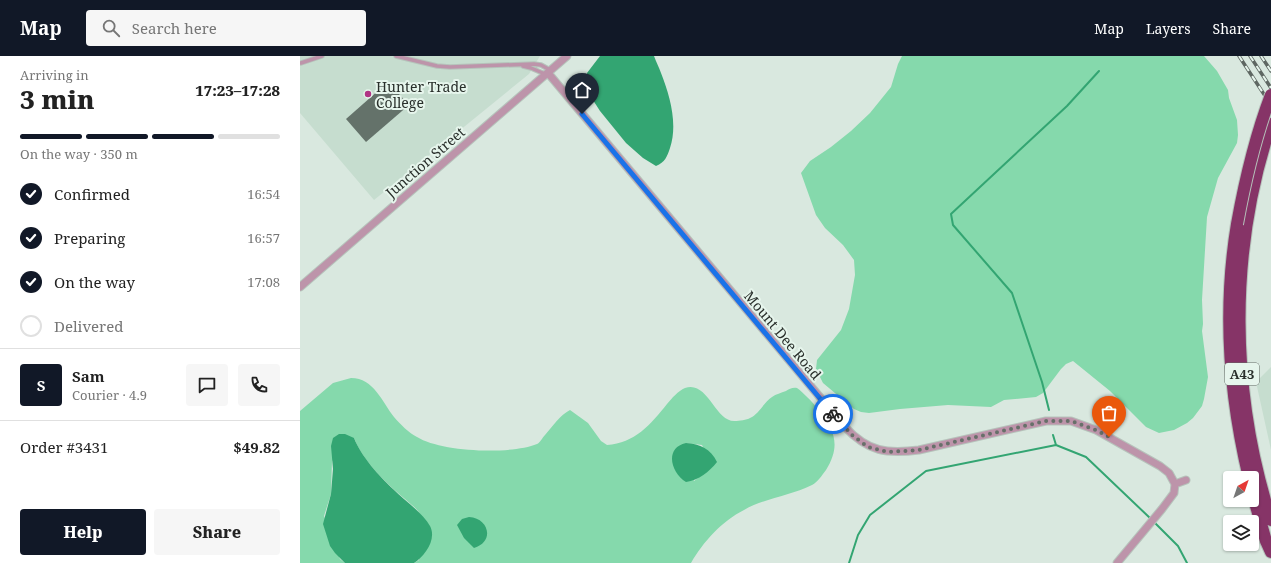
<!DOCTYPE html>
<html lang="en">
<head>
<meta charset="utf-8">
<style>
  :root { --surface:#fff; --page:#f6f6f6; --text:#222; --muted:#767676; --line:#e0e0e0; --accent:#111827 }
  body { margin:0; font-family:"Noto Serif",serif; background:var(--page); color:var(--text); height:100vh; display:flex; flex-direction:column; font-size:15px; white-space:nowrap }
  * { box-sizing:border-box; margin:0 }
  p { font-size:13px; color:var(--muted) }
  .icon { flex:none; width:22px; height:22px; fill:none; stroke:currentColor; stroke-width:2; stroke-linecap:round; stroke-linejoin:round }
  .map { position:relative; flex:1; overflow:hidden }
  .drawer { display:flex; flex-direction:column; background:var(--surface); width:300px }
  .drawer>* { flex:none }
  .needle { width:26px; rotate:40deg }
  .buttons { position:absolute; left:923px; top:415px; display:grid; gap:8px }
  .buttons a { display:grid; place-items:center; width:36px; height:36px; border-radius:4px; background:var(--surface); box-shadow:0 1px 3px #0004; font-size:20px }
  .pin { position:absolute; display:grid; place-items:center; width:34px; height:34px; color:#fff; margin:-41px -17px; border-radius:50% 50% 50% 0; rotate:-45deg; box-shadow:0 0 4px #0007 }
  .pin .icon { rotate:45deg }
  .courier { position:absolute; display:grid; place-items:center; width:40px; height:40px; margin:-20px; border:3px solid #1a73e8; border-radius:50%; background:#fff; color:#222; box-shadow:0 1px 5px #0007 }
  .headline em { font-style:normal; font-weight:800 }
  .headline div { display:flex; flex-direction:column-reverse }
  .headline { display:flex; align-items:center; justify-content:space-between; height:68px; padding:0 20px }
  h1 { font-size:26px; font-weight:800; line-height:30px }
  .bar { display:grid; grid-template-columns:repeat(4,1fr); gap:6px 4px; align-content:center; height:48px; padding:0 20px }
  .bar i { height:5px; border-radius:3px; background:var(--line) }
  .bar .on { background:var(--accent) }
  .bar p { grid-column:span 4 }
  .line { display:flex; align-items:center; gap:10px; padding:0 20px; border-top:1px solid var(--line) }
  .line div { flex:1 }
  .round { display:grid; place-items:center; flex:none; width:42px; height:42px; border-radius:4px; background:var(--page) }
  ol { padding:0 20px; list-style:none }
  li { display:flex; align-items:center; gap:12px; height:44px }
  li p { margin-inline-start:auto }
  li .icon { padding:4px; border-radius:50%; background:var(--accent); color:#fff; stroke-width:4 }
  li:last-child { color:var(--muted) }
  li i { width:22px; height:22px; border:2px solid var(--line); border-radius:50% }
  .action { display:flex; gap:8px; margin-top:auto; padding:8px 20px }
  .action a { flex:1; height:46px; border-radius:4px; background:var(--accent); color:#fff; font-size:16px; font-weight:800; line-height:46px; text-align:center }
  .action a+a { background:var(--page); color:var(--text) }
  header { display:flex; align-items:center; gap:24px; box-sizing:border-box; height:56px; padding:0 20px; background:var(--accent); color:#fff }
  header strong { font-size:19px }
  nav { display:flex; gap:22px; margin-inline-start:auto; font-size:14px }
  .search { width:280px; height:36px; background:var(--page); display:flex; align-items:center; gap:10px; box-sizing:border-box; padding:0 14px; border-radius:4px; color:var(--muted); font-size:15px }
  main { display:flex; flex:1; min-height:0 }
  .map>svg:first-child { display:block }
</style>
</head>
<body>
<header>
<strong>Map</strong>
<div class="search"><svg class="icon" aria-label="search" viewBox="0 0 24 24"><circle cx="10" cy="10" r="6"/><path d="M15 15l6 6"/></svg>Search here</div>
<nav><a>Map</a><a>Layers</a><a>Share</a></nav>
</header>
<main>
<section class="drawer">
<div class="headline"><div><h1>3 min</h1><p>Arriving in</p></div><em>17:23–17:28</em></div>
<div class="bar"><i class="on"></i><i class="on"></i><i class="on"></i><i></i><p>On the way · 350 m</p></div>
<ol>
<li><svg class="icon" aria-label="check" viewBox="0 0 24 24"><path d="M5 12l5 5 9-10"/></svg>Confirmed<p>16:54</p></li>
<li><svg class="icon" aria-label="check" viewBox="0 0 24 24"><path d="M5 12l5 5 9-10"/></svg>Preparing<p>16:57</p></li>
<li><svg class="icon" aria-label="check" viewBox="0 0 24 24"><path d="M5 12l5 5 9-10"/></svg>On the way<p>17:08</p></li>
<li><i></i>Delivered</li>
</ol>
<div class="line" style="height:72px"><b class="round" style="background:var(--accent);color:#fff">S</b><div><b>Sam</b><p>Courier · 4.9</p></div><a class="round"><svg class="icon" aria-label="chat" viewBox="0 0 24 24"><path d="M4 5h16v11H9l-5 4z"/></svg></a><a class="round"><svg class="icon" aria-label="phone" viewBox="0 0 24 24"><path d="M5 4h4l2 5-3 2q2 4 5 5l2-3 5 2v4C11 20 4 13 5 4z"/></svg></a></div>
<div class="line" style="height:52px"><div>Order #3431</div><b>$49.82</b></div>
<div class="action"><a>Help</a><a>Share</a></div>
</section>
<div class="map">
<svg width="971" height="507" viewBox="0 0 971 507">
  <rect width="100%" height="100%" fill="#d9e8df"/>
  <path fill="#c6ddcf" d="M0,0H240L229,18L74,144L0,57Z
    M971,311V394L956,326Z"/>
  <path fill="#85d9ac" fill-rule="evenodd" d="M602,0H904L917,15L928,34L929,42L937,64L938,79L937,87L918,122L907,161L902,244L903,268L902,275L908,321L904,343L902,350L893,362L887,367L874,374L859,377L846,371L810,335L773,305L766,308L761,313L743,337L736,341L704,344L691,351L648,349L600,353L569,357L561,356L554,353L523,327L516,313L517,304L541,274L549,253L555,219L554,204L543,189L525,172L516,159L501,117L510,105L531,91L551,75L570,57L591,31L598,8Z
    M51,322C74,322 82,346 94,361C100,368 109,377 117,381C141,396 210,399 237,388C240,387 242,382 245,379C253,370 260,359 270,354L288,367L301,385L307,389C335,387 350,369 367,348C372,342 378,335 385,332C408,324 415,366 435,365C439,365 447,364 450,362C459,358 464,346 472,341C476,338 481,337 486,335C489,333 493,331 497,332C500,334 504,338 506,340C512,345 516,351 520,356C536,376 540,391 526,414C522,419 518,426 512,429C490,440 465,442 444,454C422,465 403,486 391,507H114L119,504C119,492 122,473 121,461C120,454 110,448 105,443C86,427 63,405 54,382L32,405L31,438L24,460L40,503L45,507H0V355L33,327ZM386,387L402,389L412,411L394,425Z"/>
  <path fill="#33a572" d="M300,0H354C356,6 359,11 361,17C370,40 378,68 370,92C367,101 365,106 356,110L343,102L326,87L300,55L291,41L288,33L287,17Z
    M39,378H45L54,382C61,400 79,420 93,433C104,444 123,457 130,470C137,483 125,500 114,507H45L35,497L30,490L23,468L31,438L33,413L31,390L33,382Z
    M386,387C400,388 411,393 417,406C409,416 399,424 386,426C371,417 364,392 386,387Z
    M169,461C189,462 195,486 174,492L164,482L157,469L162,463Z"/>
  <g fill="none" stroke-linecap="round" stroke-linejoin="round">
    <path stroke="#33a572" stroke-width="2" d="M749,354L742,326L712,237L653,169L651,158L767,50L799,15
      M753,379L756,389
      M854,466L878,490L887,507
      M549,507L558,479L570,459L626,415L756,389L786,401L851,463"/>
  </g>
  <path fill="#64726a" d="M88,26L109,49L66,86L46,63Z"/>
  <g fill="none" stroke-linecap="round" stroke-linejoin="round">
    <g stroke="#b6c3bb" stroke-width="5.5">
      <path id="lane" d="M96,0L137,10L150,11L234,8L241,9L250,14
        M1,7L22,0
        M223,10L231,12L245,18"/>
    </g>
    <g stroke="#b6c3bb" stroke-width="9">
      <path id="street" d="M248,17L545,371C568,396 587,398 619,394L746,365H771L796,374L860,410L869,417L875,428L874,437L862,453L817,507
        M0,231L267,0
        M875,428L886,424"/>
    </g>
    <g stroke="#b6c3bb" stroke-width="14">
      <path id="highway" d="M971,68C928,196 930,336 971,464
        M937,168C923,252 929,339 949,422
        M952,436L966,485L971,496"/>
    </g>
    <use href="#lane" stroke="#bd94aa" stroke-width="3.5"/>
    <use href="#street" stroke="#bd94aa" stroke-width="7"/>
    <use href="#highway" stroke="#863467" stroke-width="12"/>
    <g stroke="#5e6762" stroke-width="3.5">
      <path id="rail" d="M939,0L971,49
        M950,0L971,32
        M961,0L971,15"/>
    </g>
    <use href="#rail" stroke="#e6f5ec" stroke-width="2" stroke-dasharray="6" stroke-linecap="butt"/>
    <g stroke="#b6c3bb" stroke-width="14" stroke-linecap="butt">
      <path id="highway-bridge" d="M937,168C945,124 955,81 971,39"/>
    </g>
    <use href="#highway-bridge" stroke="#863467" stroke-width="12"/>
  </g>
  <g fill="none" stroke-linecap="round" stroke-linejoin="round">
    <path stroke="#67706a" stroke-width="4" stroke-dasharray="0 7.2" d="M533,358L552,379L568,391L588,396L619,394L746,365H771L796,374L809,381"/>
    <path stroke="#1a73e8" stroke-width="5" d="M282,58L533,358"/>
  </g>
  <circle fill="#b03384" stroke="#e6f5ec" stroke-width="1.5" cx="68" cy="38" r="4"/>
  <g text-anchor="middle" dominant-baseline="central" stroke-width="4" stroke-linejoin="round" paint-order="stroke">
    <rect fill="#e6f5ec" stroke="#626a65" stroke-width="1" x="925" y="307" width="34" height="22" rx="3"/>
    <g font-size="13" font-weight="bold" fill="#292f2b">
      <text x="942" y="318">A43</text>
    </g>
    <g font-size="14" fill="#292f2b" stroke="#e6f5ec" text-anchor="start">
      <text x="76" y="30">Hunter Trade<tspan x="76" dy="16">College</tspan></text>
    </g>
    <g font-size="14" fill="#292f2b" stroke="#e6f5ec">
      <text transform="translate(125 106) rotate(-41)">Junction Street</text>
      <text transform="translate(483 279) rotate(50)">Mount Dee Road</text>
    </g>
  </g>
</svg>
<div class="buttons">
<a><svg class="needle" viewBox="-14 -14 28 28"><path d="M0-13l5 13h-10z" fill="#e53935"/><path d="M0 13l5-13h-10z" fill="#767676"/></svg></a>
<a><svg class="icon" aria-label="layers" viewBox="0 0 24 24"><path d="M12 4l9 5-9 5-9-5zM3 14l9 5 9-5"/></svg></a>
</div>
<div class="pin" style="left:809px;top:381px;background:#ea580c"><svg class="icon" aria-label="bag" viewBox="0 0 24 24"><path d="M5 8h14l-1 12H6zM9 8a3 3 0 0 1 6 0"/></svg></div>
<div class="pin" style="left:282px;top:58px;background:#1f2937"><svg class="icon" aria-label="home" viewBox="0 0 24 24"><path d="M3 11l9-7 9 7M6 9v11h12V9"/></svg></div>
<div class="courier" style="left:533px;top:358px"><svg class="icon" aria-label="bike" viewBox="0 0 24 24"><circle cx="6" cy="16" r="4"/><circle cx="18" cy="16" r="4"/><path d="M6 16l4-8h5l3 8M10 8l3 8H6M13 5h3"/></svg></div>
</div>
</main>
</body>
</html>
